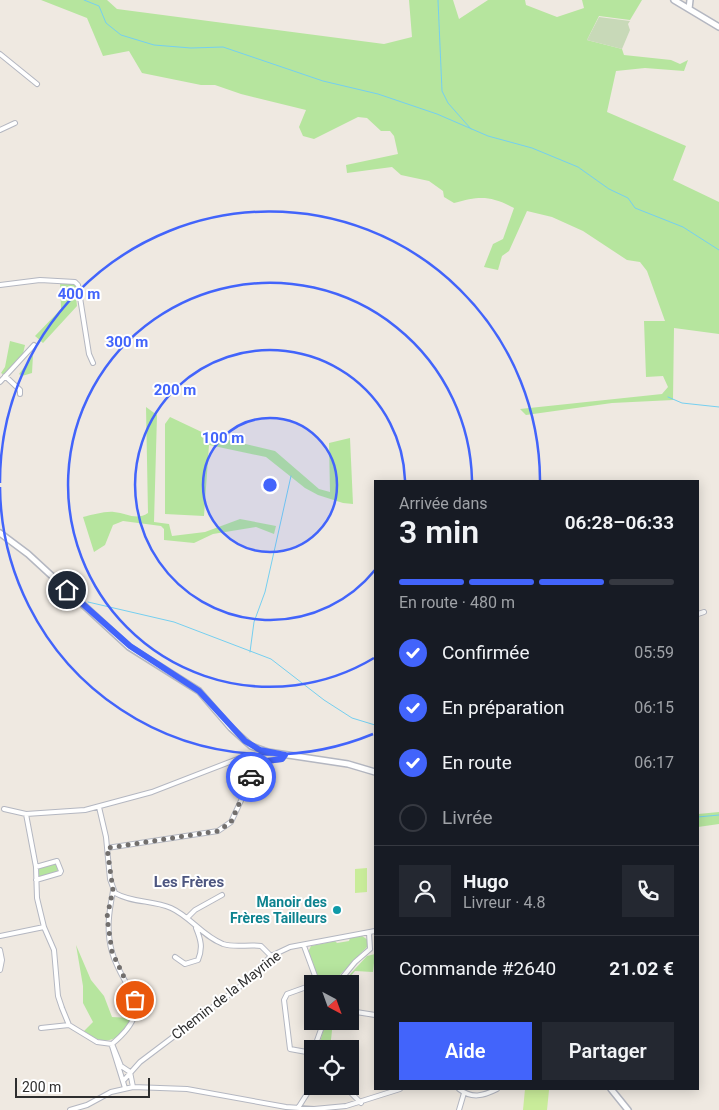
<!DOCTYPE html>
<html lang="fr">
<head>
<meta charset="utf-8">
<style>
  :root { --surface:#171b24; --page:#242831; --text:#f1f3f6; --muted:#9ea1a6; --line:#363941; --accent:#4264fb }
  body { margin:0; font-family:Roboto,sans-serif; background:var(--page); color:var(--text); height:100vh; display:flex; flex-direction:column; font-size:19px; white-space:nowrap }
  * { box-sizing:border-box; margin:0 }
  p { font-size:16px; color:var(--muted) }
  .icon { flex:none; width:28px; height:28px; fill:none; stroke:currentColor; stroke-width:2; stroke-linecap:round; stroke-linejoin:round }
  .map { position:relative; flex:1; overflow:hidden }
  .drawer { position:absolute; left:374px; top:480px; width:325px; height:610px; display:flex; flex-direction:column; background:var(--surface); border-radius:0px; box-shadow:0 2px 12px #0003 }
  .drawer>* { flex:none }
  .needle { width:32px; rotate:139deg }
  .tools { position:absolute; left:304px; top:975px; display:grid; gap:10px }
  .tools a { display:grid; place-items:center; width:55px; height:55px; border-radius:0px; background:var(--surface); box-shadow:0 2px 12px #0003; font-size:25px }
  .scale { position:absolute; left:15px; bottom:12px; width:135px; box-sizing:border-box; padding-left:5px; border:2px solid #2e2e2e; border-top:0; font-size:14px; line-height:18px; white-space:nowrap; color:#2e2e2e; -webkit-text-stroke:4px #fff; paint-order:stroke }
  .pin { position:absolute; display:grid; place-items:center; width:42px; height:42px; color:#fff; margin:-21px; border:2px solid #fff; border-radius:50%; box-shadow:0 1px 5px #0007 }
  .courier { position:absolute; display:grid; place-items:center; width:50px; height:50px; margin:-25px; border:4px solid #4264fb; border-radius:50%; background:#fff; color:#222; box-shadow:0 1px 6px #0007 }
  .summary em { font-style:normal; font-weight:600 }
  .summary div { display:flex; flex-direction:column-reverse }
  .summary { display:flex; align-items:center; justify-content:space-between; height:85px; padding:0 25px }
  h1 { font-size:32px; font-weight:600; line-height:38px }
  .bar { display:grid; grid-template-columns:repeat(4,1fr); gap:8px 5px; align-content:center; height:60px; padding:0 25px }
  .bar i { height:6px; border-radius:4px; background:var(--line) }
  .bar .on { background:var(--accent) }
  .bar p { grid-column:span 4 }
  .line { display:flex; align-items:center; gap:12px; padding:0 25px; border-top:1px solid var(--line) }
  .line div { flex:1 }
  .round { display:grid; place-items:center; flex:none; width:52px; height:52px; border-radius:0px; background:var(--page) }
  ol { padding:0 25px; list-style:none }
  li { display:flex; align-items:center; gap:15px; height:55px }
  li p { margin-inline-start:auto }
  li .icon { padding:5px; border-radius:50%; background:var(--accent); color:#fff; stroke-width:4 }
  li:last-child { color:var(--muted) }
  li i { width:28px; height:28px; border:2px solid var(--line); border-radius:50% }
  .primary-button { display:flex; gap:10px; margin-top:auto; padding:10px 25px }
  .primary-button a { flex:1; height:58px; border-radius:0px; background:var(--accent); color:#fff; font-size:20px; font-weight:600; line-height:58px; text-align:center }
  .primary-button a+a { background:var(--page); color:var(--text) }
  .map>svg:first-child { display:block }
</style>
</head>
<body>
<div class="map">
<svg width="719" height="1110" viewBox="0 0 719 1110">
  <rect width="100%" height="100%" fill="#efe9e1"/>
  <path fill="#b6e59e" d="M41,0H107L117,9L384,44L412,37L409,0H453L459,19L488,0H525L526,5L557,17L584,8L582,0H642L630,20L599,16L587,40L622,49L624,55L671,60L680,64L688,60L684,71L645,68L616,71L607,112L686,146L673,180L719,202V334L674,328L673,400L612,403L526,415L520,409L662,394L668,387L663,376L646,377L644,321H665L647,271L640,262L627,260L583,231L552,217L527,211L509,251L502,256L498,270L484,267L493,244L503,239L514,208C490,195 479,196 454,203L444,197L443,191L429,181L401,175L392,167L347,173L346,165L398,154L394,136L390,131H381L367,118L358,117L314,139L303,136L299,127L306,110L241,94L215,85H201L142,73L129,51L103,56L87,18Z
    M60,281L74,283L77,286L75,287L77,306L43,343L35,336L61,309Z
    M10,341L25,345L23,354L4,375L1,373L5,367Z
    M33,355L32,373L22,376L19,374Z
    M146,407L157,415L154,522L169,524L172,536L205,532L240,519L276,526L274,534L256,527L213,534L194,543L164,540V529L161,526L123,521L113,525L105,545L94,552L83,517C92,515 105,511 114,512C127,513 136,521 148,513Z
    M170,417L208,435L275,451L319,489L330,492L329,443L350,438L353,504L343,503L318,495L305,488L266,457L209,445L204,516L165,514V424Z
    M719,812V824L698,827V814Z
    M56,863L58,872L38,877V868Z
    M362,936L368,940V946L337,978L324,979L318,977L308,952L311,946L335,941L337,943L349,941L350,938Z
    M76,945L91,980L104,996L112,1017L130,1018C130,1023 128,1024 125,1029C112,1046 99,1041 82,1033L93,1022L83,1003V986Z
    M375,954L373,972L355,971L344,984H341L367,956Z
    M326,1021H333L330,1049H318Z"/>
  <path fill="#c8d9b8" d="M599,17L630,21L628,24L630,30L622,49L587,40Z"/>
  <path fill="#c9ec9a" d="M367,868V892L355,893V869Z
    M525,1089L549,1090L547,1110H523Z"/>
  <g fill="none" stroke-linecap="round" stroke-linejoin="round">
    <path stroke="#75cff0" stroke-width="1" d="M84,0L99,6L106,23L121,35L154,45L191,48L223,47L323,81L378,94L437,114L488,136L532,148L578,167L609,189L628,198L635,208L683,227L719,250
      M438,0L442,91L448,103L471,129
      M668,397L682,403L719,407
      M88,602L174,622L271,659L324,700L352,718L375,725
      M250,652L254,622L265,592L291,476
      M698,817L719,815"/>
    <g stroke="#b4b7c1" stroke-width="6">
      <path id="minor" d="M0,54L37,84
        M0,130L15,123
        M0,285L40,280L75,282L78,285L89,354L93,363
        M5,376L20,390V394
        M0,382L34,345
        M698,614L704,612
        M99,807L106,837L110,879L115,893C132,903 153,900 171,908C191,917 202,936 223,944C235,948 249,944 261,946L271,956
        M4,809L26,814L85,810L152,792L240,758H252L259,762L282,759L285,755
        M26,814L36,867L37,898L44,927L54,950L58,996L62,1008L69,1025L97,1042L112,1044
        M107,848L218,831L231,822L259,762
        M36,880L60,873L61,871L57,861L36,867
        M187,918L195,910L222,895
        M369,933L370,949
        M0,936L44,927
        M304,946L318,984
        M0,950L2,960L0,970
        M175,957L185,964L198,960C203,948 201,940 196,928
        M317,983L324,981H337
        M337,984L355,962L370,949
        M312,985L287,994L284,1000L290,1049L312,1053
        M350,1011L375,1015
        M41,1028L69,1025
        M112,1044C159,1005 123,992 112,952C106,931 109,912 113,891
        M112,1044L121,1066L130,1072L133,1087
        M112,1046L125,1088
        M314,1049L324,1021
        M124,1080L140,1062L242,985L271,956L290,947L375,931
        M344,1086L361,1103
        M459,1089C472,1099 483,1096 497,1089
        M298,1108L312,1086
        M70,1110L87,1105L111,1092L133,1087L187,1089L286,1107L314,1109L346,1106L400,1089
        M459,1110L464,1093"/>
    </g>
    <g stroke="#b4b7c1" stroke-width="8">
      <path id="tertiary" d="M674,0L719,27
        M689,9L690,0
        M0,533L28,554L129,647L199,691L231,728L251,746L268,752L348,764L375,772
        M611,1089L628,1110"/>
    </g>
    <use href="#minor" stroke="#fff" stroke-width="4"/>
    <use href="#tertiary" stroke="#fff" stroke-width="5"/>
  </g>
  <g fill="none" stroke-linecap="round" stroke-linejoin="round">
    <path stroke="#726f6d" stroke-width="5" stroke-dasharray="0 9" d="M135,1000L112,952L107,917L113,890L107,848L218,831L231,822L251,777"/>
    <path stroke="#4264fb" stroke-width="6" d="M67,590L130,646L199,691L245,741L260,750L285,755L282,759L259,762L251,777"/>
  </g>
  <circle cx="270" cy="485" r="67" fill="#4264fb" fill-opacity=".12"/>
  <g fill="none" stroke="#4264fb" stroke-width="2.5">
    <circle cx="270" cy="485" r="67"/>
    <path d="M375 570A135 135 0 1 1 405 480"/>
    <path d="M374 658A202 202 0 1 1 472 480"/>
    <path d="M373 734A270 270 0 0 1 0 487M0 483A270 270 0 0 1 540 480"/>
  </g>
  <circle fill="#0f9aa8" stroke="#fff" stroke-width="2" cx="337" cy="910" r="5"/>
  <g text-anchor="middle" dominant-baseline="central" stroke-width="4" stroke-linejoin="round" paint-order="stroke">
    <g font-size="14" font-weight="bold" fill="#0d838f" stroke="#fff" text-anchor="end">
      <text x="327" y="902">Manoir des<tspan x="327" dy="16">Frères Tailleurs</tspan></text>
    </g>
    <g font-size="14" fill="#2e2e2e" stroke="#fff">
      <text transform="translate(226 995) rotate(-38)">Chemin de la Mayrine</text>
    </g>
    <g font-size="15" font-weight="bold" fill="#4d5680" stroke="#fff">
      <text x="189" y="882">Les Frères</text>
    </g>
  </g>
  <circle cx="270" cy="485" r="8" fill="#4264fb" stroke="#fff" stroke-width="2.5"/>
  <g font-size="15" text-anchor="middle" font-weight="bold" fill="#4264fb" stroke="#fff" stroke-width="4" stroke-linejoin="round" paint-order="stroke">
    <text x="79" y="299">400 m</text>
    <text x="127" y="347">300 m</text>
    <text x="175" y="395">200 m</text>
    <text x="223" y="443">100 m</text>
  </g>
</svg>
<div class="tools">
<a><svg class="needle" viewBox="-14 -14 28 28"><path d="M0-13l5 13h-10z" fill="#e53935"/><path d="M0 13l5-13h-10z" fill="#9ea1a6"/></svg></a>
<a><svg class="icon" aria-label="locate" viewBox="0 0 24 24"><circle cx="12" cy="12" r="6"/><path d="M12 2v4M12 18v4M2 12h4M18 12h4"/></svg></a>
</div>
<div class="scale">200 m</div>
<div class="pin" style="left:135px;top:1000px;background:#ea580c"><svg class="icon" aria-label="bag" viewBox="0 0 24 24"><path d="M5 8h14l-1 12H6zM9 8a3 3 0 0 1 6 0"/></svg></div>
<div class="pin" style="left:67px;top:590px;background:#1f2937"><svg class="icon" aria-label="home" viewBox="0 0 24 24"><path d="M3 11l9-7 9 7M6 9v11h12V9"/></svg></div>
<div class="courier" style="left:251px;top:777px"><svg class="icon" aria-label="car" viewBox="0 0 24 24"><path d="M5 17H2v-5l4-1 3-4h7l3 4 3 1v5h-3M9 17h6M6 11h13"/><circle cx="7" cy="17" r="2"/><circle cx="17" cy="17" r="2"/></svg></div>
<section class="drawer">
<div class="summary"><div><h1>3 min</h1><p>Arrivée dans</p></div><em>06:28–06:33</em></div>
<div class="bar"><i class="on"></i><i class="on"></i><i class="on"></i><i></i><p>En route · 480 m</p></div>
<ol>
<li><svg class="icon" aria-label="check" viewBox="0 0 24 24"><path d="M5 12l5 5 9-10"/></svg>Confirmée<p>05:59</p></li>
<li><svg class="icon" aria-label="check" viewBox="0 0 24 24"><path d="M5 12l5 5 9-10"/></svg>En préparation<p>06:15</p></li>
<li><svg class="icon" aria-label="check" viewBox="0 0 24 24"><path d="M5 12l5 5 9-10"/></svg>En route<p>06:17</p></li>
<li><i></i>Livrée</li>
</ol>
<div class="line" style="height:90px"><a class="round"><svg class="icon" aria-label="person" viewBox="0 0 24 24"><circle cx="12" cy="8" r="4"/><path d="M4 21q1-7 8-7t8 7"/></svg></a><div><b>Hugo</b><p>Livreur · 4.8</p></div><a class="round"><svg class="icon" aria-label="phone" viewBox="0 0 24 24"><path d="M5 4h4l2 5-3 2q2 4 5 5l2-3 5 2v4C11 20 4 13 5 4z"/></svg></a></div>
<div class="line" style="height:65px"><div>Commande #2640</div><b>21.02 €</b></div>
<div class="primary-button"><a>Aide</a><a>Partager</a></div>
</section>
</div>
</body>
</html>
